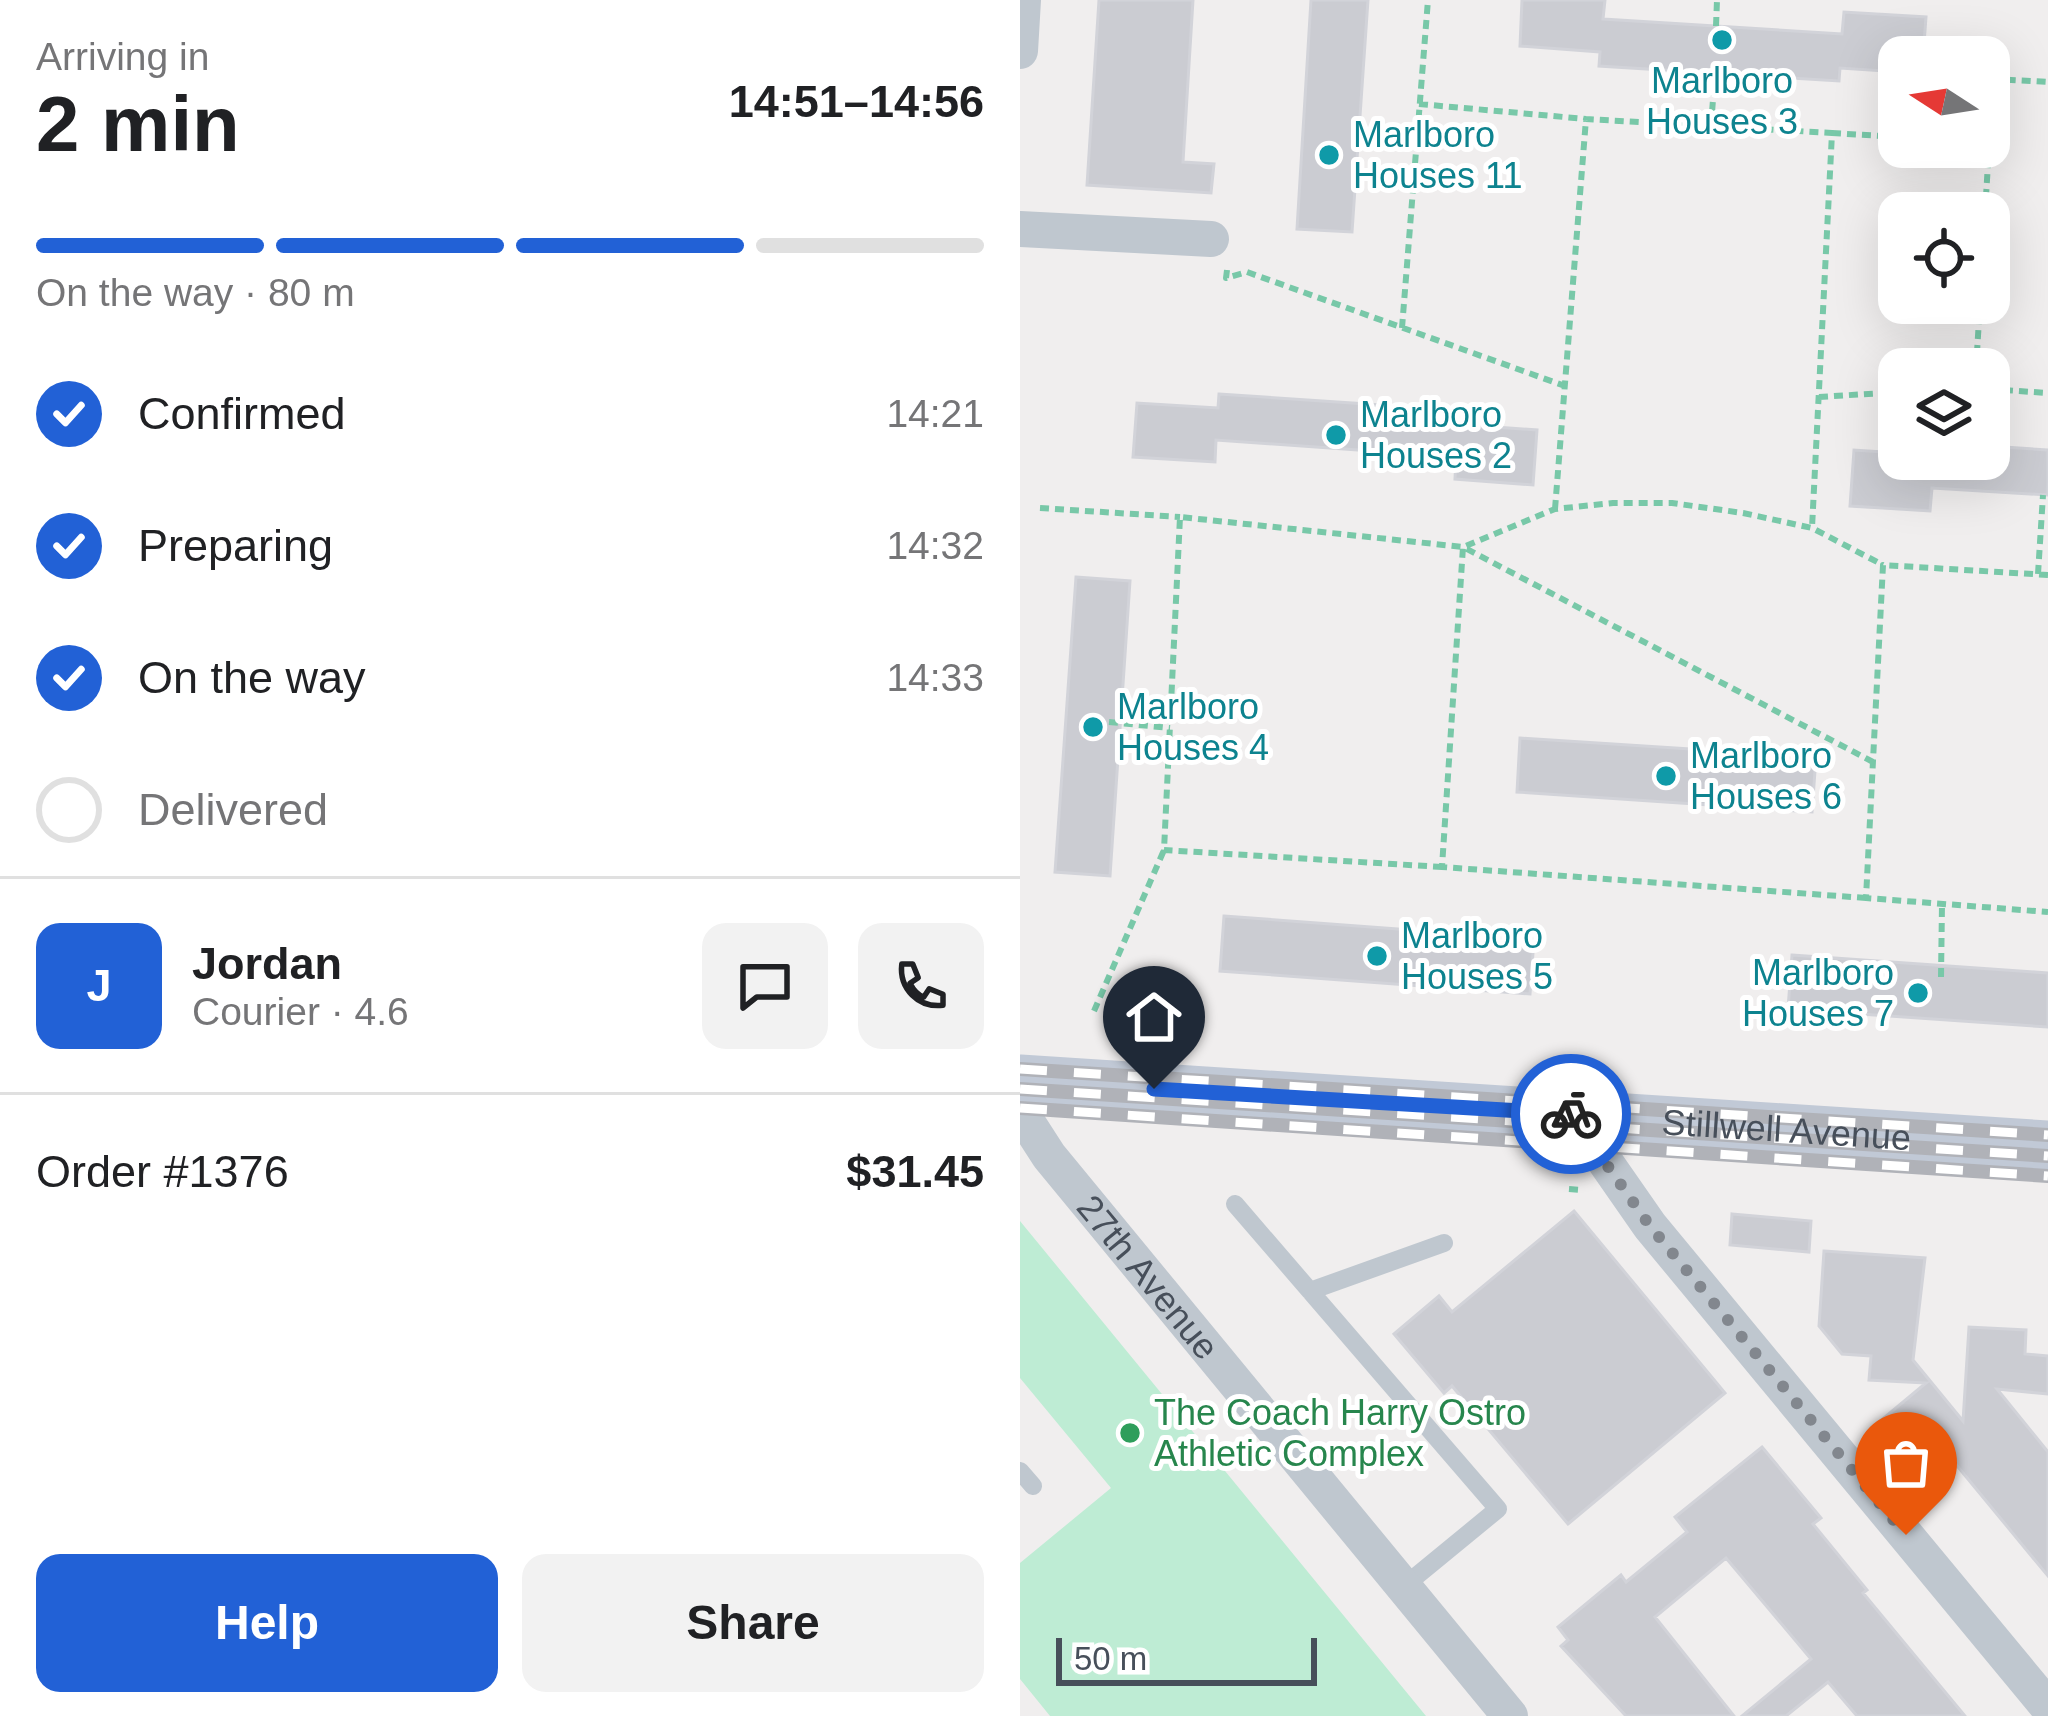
<!DOCTYPE html>
<html lang="en">
<head>
<meta charset="utf-8">
<style>
  :root { --surface:#fff; --page:#f2f2f2; --text:#202124; --muted:#757577; --line:#e0e0e0; --accent:#2261d6 }
  body { margin:0; font-family:Arial,sans-serif; background:var(--page); color:var(--text); height:100vh; display:flex; flex-direction:column; font-size:45px; white-space:nowrap }
  * { box-sizing:border-box; margin:0 }
  p { font-size:39px; color:var(--muted) }
  .icon { flex:none; width:66px; height:66px; fill:none; stroke:currentColor; stroke-width:2; stroke-linecap:round; stroke-linejoin:round }
  .map { position:relative; flex:1; overflow:hidden }
  .drawer { display:flex; flex-direction:column; background:var(--surface); width:1020px }
  .drawer>* { flex:none }
  .needle { width:78px; rotate:282deg }
  .fabs { position:absolute; left:858px; top:36px; display:grid; gap:24px }
  .fabs a { display:grid; place-items:center; width:132px; height:132px; border-radius:24px; background:var(--surface); box-shadow:0 12px 48px #0002; font-size:60px }
  .scale { position:absolute; left:36px; bottom:30px; width:261px; box-sizing:border-box; padding-left:12px; border:6px solid #474f5a; border-top:0; font-size:33px; line-height:42px; white-space:nowrap; color:#474f5a; -webkit-text-stroke:9px #fff; paint-order:stroke }
  .pin { position:absolute; display:grid; place-items:center; width:102px; height:102px; color:#fff; margin:-123px -51px; border-radius:50% 50% 50% 0; rotate:-45deg; box-shadow:0 0 12px #0007 }
  .pin .icon { rotate:45deg }
  .courier { position:absolute; display:grid; place-items:center; width:120px; height:120px; margin:-60px; border:9px solid #2261d6; border-radius:50%; background:#fff; color:#222; box-shadow:0 3px 15px #0007 }
  .overview em { font-style:normal; font-weight:600 }
  .overview div { display:flex; flex-direction:column-reverse }
  .overview { display:flex; align-items:center; justify-content:space-between; height:204px; padding:0 36px }
  h1 { font-size:78px; font-weight:600; line-height:90px }
  .bar { display:grid; grid-template-columns:repeat(4,1fr); gap:18px 12px; align-content:center; height:144px; padding:0 36px }
  .bar i { height:15px; border-radius:9px; background:var(--line) }
  .bar .on { background:var(--accent) }
  .bar p { grid-column:span 4 }
  .line { display:flex; align-items:center; gap:30px; padding:0 36px; border-top:3px solid var(--line) }
  .line div { flex:1 }
  .round { display:grid; place-items:center; flex:none; width:126px; height:126px; border-radius:24px; background:var(--page) }
  ol { padding:0 36px; list-style:none }
  li { display:flex; align-items:center; gap:36px; height:132px }
  li p { margin-inline-start:auto }
  li .icon { padding:12px; border-radius:50%; background:var(--accent); color:#fff; stroke-width:4 }
  li:last-child { color:var(--muted) }
  li i { width:66px; height:66px; border:6px solid var(--line); border-radius:50% }
  .button { display:flex; gap:24px; margin-top:auto; padding:24px 36px }
  .button a { flex:1; height:138px; border-radius:24px; background:var(--accent); color:#fff; font-size:48px; font-weight:600; line-height:138px; text-align:center }
  .button a+a { background:var(--page); color:var(--text) }
  main { display:flex; flex:1; min-height:0 }
  .map>svg:first-child { display:block }
</style>
</head>
<body>
<main>
<section class="drawer">
<div class="overview"><div><h1>2 min</h1><p>Arriving in</p></div><em>14:51–14:56</em></div>
<div class="bar"><i class="on"></i><i class="on"></i><i class="on"></i><i></i><p>On the way · 80 m</p></div>
<ol>
<li><svg class="icon" aria-label="check" viewBox="0 0 24 24"><path d="M5 12l5 5 9-10"/></svg>Confirmed<p>14:21</p></li>
<li><svg class="icon" aria-label="check" viewBox="0 0 24 24"><path d="M5 12l5 5 9-10"/></svg>Preparing<p>14:32</p></li>
<li><svg class="icon" aria-label="check" viewBox="0 0 24 24"><path d="M5 12l5 5 9-10"/></svg>On the way<p>14:33</p></li>
<li><i></i>Delivered</li>
</ol>
<div class="line" style="height:216px"><b class="round" style="background:var(--accent);color:#fff">J</b><div><b>Jordan</b><p>Courier · 4.6</p></div><a class="round"><svg class="icon" aria-label="chat" viewBox="0 0 24 24"><path d="M4 5h16v11H9l-5 4z"/></svg></a><a class="round"><svg class="icon" aria-label="phone" viewBox="0 0 24 24"><path d="M5 4h4l2 5-3 2q2 4 5 5l2-3 5 2v4C11 20 4 13 5 4z"/></svg></a></div>
<div class="line" style="height:156px"><div>Order #1376</div><b>$31.45</b></div>
<div class="button"><a>Help</a><a>Share</a></div>
</section>
<div class="map">
<svg width="1028" height="1716" viewBox="0 0 1028 1716">
  <rect width="100%" height="100%" fill="#f0eeee"/>
  <path fill="#beecd4" d="M0,1221L406,1716H30L0,1679V1563L91,1488L0,1378Z"/>
  <path fill="#cbccd2" stroke="#d2d3d9" stroke-width="3" d="M79,0H173L163,162L194,164L191,193L67,185Z
    M291,0H348L332,232L277,229Z
    M502,0H585L583,19L822,34L824,12L906,17L903,57H879V72L820,68L819,81L579,66L580,52L500,46Z
    M199,394L436,410L435,424L517,430L513,485L435,479L436,457L196,440L195,462L113,457L117,403L198,408Z
    M969,446L1028,450V495L912,488L910,511L830,506L834,450L879,453V459H969Z
    M56,577L110,581L90,876L35,872Z
    M500,738L796,757L792,812L497,792Z
    M204,916L514,939L510,994L200,971Z
    M772,955L1028,973V1027L768,1009Z
    M554,1211L705,1393L548,1524L432,1386L424,1393L374,1334L419,1296L432,1312Z
    M712,1214L791,1221L789,1252L710,1245Z
    M804,1251L905,1258L893,1360L943,1421L949,1327L1006,1330L1005,1354L1028,1356V1394L977,1389L1028,1452V1576L924,1450L900,1471L859,1422L906,1383L849,1380L851,1356L822,1354L799,1326Z
    M742,1447L801,1518L793,1524L847,1590L843,1593L945,1716H837L808,1682L766,1716H722L791,1659L706,1558L635,1617L714,1716H606L541,1646L548,1640L538,1627L601,1575L606,1582L667,1532L655,1517Z"/>
  <g fill="none" stroke-linecap="round" stroke-linejoin="round">
    <path stroke="#78c8a8" stroke-width="6" stroke-dasharray="9 6" stroke-linecap="butt" d="M696,26L697,0
      M399,104L566,119
      M691,126L695,73
      M812,133L879,137
      M969,142L975,79L1028,82
      M965,213L969,147
      M207,270L206,278L227,272L545,386
      M382,328L408,0
      M956,369L960,303
      M969,389L1028,393
      M799,397L879,392
      M20,508L160,517
      M535,509L566,119L812,133L792,528
      M1018,574L1023,495
      M1028,575L863,565L846,898L1028,912
      M89,722L150,728
      M422,867L144,850L160,517L443,547L535,509L593,503H652L723,513L792,528L863,565
      M846,898L422,867L443,547L853,762
      M921,977L922,904
      M74,1011L144,850
      M549,1189L562,1190"/>
    <path stroke="#bfc7cf" stroke-width="18" d="M215,1204L478,1509L383,1587
      M290,1291L424,1243
      M0,1471L13,1486"/>
    <g stroke="#bfc7cf" stroke-width="36">
      <path d="M0,51L3,0"/>
      <path d="M0,229L191,239"/>
      <path id="s1" d="M0,1111L29,1156L490,1716"/>
      <path d="M552,1114L630,1226L1028,1707"/>
    </g>
    <path stroke="#c1c9d6" stroke-width="51" id="s2" d="M0,1080L1028,1146"/>
    <g stroke="#b0b2b8" stroke-width="14">
      <path id="rail" d="M0,1069L1028,1135
        M0,1089L1028,1156
        M0,1108L1028,1176"/>
    </g>
    <use href="#rail" stroke="#fff" stroke-width="9" stroke-dasharray="27" stroke-linecap="butt"/>
  </g>
  <g fill="none" stroke-linecap="round" stroke-linejoin="round">
    <path stroke="#82878e" stroke-width="12" stroke-dasharray="0 21.6" d="M551,1114L630,1226L886,1535"/>
    <path stroke="#2261d6" stroke-width="15" d="M134,1089L551,1114"/>
  </g>
  <g fill="#0f9aa8" stroke="#fff" stroke-width="4.5">
    <circle cx="702" cy="40" r="12"/>
    <circle cx="309" cy="155" r="12"/>
    <circle cx="316" cy="435" r="12"/>
    <circle cx="73" cy="727" r="12"/>
    <circle cx="646" cy="776" r="12"/>
    <circle cx="357" cy="956" r="12"/>
    <circle cx="898" cy="993" r="12"/>
  </g>
  <circle fill="#2e9e5b" stroke="#fff" stroke-width="4.5" cx="110" cy="1433" r="12"/>
  <g text-anchor="middle" dominant-baseline="central" stroke-width="10" stroke-linejoin="round" paint-order="stroke">
    <g font-size="36" fill="#0d838f" stroke="#fff" text-anchor="start">
      <text x="702" y="80" text-anchor="middle">Marlboro<tspan x="702" dy="41">Houses 3</tspan></text>
      <text x="333" y="134">Marlboro<tspan x="333" dy="41">Houses 11</tspan></text>
      <text x="340" y="414">Marlboro<tspan x="340" dy="41">Houses 2</tspan></text>
      <text x="97" y="706">Marlboro<tspan x="97" dy="41">Houses 4</tspan></text>
      <text x="670" y="755">Marlboro<tspan x="670" dy="41">Houses 6</tspan></text>
      <text x="381" y="935">Marlboro<tspan x="381" dy="41">Houses 5</tspan></text>
      <text x="874" y="972" text-anchor="end">Marlboro<tspan x="874" dy="41">Houses 7</tspan></text>
    </g>
    <g font-size="36" fill="#474f5a" stroke="#fff">
      <text stroke="none"><textPath href="#s2" startOffset="768">Stillwell Avenue</textPath></text>
      <text stroke="none"><textPath href="#s1" startOffset="210">27th Avenue</textPath></text>
    </g>
    <g font-size="36" fill="#27864d" stroke="#fff" text-anchor="start">
      <text x="134" y="1412">The Coach Harry Ostro<tspan x="134" dy="41">Athletic Complex</tspan></text>
    </g>
  </g>
</svg>
<div class="fabs">
<a><svg class="needle" viewBox="-14 -14 28 28"><path d="M0-13l5 13h-10z" fill="#e53935"/><path d="M0 13l5-13h-10z" fill="#757577"/></svg></a>
<a><svg class="icon" aria-label="locate" viewBox="0 0 24 24"><circle cx="12" cy="12" r="6"/><path d="M12 2v4M12 18v4M2 12h4M18 12h4"/></svg></a>
<a><svg class="icon" aria-label="layers" viewBox="0 0 24 24"><path d="M12 4l9 5-9 5-9-5zM3 14l9 5 9-5"/></svg></a>
</div>
<div class="scale">50 m</div>
<div class="pin" style="left:886px;top:1535px;background:#ea580c"><svg class="icon" aria-label="bag" viewBox="0 0 24 24"><path d="M5 8h14l-1 12H6zM9 8a3 3 0 0 1 6 0"/></svg></div>
<div class="pin" style="left:134px;top:1089px;background:#1f2937"><svg class="icon" aria-label="home" viewBox="0 0 24 24"><path d="M3 11l9-7 9 7M6 9v11h12V9"/></svg></div>
<div class="courier" style="left:551px;top:1114px"><svg class="icon" aria-label="bike" viewBox="0 0 24 24"><circle cx="6" cy="16" r="4"/><circle cx="18" cy="16" r="4"/><path d="M6 16l4-8h5l3 8M10 8l3 8H6M13 5h3"/></svg></div>
</div>
</main>
</body>
</html>
